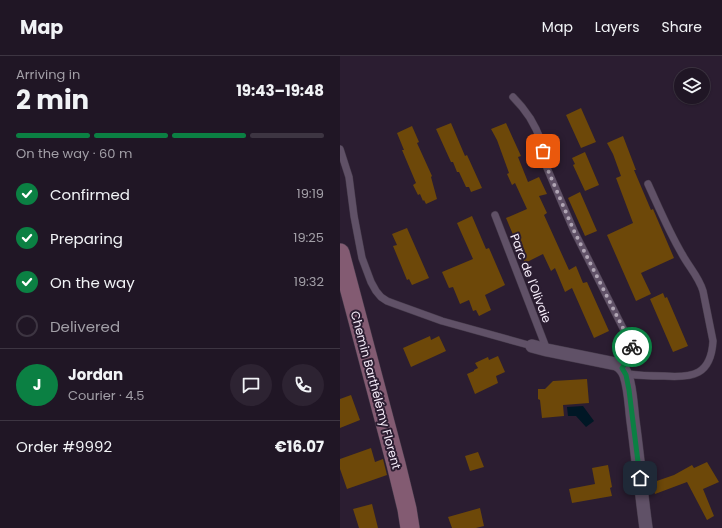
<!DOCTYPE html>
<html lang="en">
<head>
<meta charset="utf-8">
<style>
  :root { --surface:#201625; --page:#2d2332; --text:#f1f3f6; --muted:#a29fa7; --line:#3d3542; --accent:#0b8043 }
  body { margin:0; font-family:Poppins,sans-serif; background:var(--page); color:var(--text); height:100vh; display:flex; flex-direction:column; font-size:15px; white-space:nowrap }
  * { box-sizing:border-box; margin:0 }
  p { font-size:13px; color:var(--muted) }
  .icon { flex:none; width:22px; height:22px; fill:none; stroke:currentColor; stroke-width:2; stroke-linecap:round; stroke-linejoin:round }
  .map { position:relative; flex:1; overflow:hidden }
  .sheet { display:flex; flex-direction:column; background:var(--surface); width:340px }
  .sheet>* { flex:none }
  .tools { position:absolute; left:334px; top:12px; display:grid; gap:8px }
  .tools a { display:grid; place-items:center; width:36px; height:36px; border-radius:50%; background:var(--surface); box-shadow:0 1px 3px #0004,0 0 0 1px var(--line); font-size:20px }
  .pin { position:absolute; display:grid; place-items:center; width:34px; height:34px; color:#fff; margin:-17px; border-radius:8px; box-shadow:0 2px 6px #0006 }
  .courier { position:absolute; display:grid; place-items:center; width:40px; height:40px; margin:-20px; border:3px solid #0b8043; border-radius:50%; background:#fff; color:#222; box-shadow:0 1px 5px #0007 }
  .overview em { font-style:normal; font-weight:700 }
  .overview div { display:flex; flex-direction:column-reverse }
  .overview { display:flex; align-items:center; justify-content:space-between; height:68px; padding:0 16px }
  h1 { font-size:26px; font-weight:700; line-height:30px }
  .bar { display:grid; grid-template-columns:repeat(4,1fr); gap:6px 4px; align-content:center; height:48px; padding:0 16px }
  .bar i { height:5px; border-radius:3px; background:var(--line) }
  .bar .on { background:var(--accent) }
  .bar p { grid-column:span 4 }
  .line { display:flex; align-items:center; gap:10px; padding:0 16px; border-top:1px solid var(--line) }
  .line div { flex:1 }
  .round { display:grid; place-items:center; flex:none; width:42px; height:42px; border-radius:21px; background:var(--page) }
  ol { padding:0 16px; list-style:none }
  li { display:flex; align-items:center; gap:12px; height:44px }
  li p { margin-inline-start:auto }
  li .icon { padding:4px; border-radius:50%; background:var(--accent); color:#fff; stroke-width:4 }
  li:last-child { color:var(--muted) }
  li i { width:22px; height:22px; border:2px solid var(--line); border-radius:50% }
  header { display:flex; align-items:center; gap:24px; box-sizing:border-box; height:56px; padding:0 20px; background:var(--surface); border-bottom:1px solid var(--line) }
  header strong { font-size:19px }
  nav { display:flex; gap:22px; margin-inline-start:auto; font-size:14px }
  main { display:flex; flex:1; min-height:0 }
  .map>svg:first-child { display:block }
</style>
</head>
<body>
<header>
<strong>Map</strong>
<nav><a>Map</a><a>Layers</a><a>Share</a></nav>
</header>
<main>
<section class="sheet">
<div class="overview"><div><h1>2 min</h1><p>Arriving in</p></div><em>19:43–19:48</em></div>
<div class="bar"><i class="on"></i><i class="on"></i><i class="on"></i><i></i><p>On the way · 60 m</p></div>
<ol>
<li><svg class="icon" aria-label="check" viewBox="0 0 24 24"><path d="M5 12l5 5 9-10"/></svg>Confirmed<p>19:19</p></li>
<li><svg class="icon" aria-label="check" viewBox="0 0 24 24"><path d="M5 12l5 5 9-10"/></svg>Preparing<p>19:25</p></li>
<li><svg class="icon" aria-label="check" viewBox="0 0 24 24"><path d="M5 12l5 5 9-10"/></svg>On the way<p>19:32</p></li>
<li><i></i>Delivered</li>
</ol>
<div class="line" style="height:72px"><b class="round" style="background:var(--accent);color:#fff">J</b><div><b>Jordan</b><p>Courier · 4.5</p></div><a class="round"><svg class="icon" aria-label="chat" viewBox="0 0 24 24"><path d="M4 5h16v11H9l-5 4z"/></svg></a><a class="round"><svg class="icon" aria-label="phone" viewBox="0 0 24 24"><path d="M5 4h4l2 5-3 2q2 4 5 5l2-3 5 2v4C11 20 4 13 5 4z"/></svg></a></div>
<div class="line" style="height:52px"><div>Order #9992</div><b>€16.07</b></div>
</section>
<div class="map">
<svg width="382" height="472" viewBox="0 0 382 472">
  <rect width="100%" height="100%" fill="#2b1d31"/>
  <path fill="#001725" d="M243,350L254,365L246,371L236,360H228L227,351Z"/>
  <path fill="#6d4809" d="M241,52L256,86L241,92L226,59Z
    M111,67L125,100L127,99L142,132L131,136L129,131H126L119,116H117L113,106H111L96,73Z
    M166,67L181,100L178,101L188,126L199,121L207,138L199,140L207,157L204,159L229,214L236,210L243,227L247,226L269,275L254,282L232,232L225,236L215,212L211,215L203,198L185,207L166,162L187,153L175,127L172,129L167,118L169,117L157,84L151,73Z
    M72,70L79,86L77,87L92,120L91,121L97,143L86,148L84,144L83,145L80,138L78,139L73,129L76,127L62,94H64L57,77Z
    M283,80L296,114H294L311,154L313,153L334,202L301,217L311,238L296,245L267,179L293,167L276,122L281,120L273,98L267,87Z
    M245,96L259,129L245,135L233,109L235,108L232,102Z
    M240,136L257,175L245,180L228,142Z
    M132,160L146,193L149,192L165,229L145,239L151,254L139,260L136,254L133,255L129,244L120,248L113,231L109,232L102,216L133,203L117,167Z
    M67,172L89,222L72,229L69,223L67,224L53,190L57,189L52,178Z
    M323,237L325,242L327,241L348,290L333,296L310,243Z
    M90,280L91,284L99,280L106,295L71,311L63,292Z
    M158,300L165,316L156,320L158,327L135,338L127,318L134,315V314L138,312L135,307L148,301L149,304Z
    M247,323L249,347L223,349L224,360L202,362L200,344L198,343V333H205L213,325Z
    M11,339L20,364L0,372V343Z
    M31,392L35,406L43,403L47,419L7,433L0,413V403Z
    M138,396L144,411L130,415L125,400Z
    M367,406L379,426L363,433L374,460L367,464L347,426L315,438L311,427L334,419L352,409L354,412Z
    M268,409L272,431L270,432L272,440L232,447L229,433L255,428L252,412Z
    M32,448L38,472H19L13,453Z
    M140,452L144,470L136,472H112L108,461Z"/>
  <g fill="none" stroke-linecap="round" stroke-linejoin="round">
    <g stroke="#453a4a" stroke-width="8">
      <path id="lane" d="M173,41L182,51L190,62L196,73L199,80L207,112L234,175L291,288C294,297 288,305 282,312
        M0,93L9,121L14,160L22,202L31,226L36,235L41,241L47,245L55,248L102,265L192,290
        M155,159L207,294
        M286,319L289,318C301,320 312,320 324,320C353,322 371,319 373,285L363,235C359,221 349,211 342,198C329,176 319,152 308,128"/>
    </g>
    <g stroke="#453a4a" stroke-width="14">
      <path id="street" d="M192,290L207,294L276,308C281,310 284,314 286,319C291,334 291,350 293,365C298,401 301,436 306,472"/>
    </g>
    <g stroke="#453a4a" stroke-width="20">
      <path id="secondary" d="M0,197L56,408L67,453L70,472"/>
    </g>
    <use href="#lane" stroke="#605167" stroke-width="7"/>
    <use href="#street" stroke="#605167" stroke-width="13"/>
    <use href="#secondary" stroke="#835b72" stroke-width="19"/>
  </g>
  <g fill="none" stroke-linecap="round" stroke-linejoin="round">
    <path stroke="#b0a5b4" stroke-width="4" stroke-dasharray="0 7.2" d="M203,95L207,112L234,175L291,288L292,291"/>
    <path stroke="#0b8043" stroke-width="5" d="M292,291C292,299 287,306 282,312L286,319L289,334L300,422"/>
  </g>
  <g text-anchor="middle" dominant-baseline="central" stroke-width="4" stroke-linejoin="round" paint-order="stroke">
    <g font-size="12" fill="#f7eefb" stroke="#2b1d31">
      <text transform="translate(191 222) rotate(69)">Parc de l'Olivaie</text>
      <text transform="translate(36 334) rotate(75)">Chemin Barthélémy Florent</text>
    </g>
  </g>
</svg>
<div class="tools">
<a><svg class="icon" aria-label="layers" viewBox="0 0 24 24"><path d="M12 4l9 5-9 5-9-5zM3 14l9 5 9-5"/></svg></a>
</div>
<div class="pin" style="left:203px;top:95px;background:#ea580c"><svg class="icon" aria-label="bag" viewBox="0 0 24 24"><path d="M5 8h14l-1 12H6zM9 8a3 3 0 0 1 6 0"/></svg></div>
<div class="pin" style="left:300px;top:422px;background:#1f2937"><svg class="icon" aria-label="home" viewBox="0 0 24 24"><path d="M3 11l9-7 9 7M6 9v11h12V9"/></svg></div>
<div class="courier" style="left:292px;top:291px"><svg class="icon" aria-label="bike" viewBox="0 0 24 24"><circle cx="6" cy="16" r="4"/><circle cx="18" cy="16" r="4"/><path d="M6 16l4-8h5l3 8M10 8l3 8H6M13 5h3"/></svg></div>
</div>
</main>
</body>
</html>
